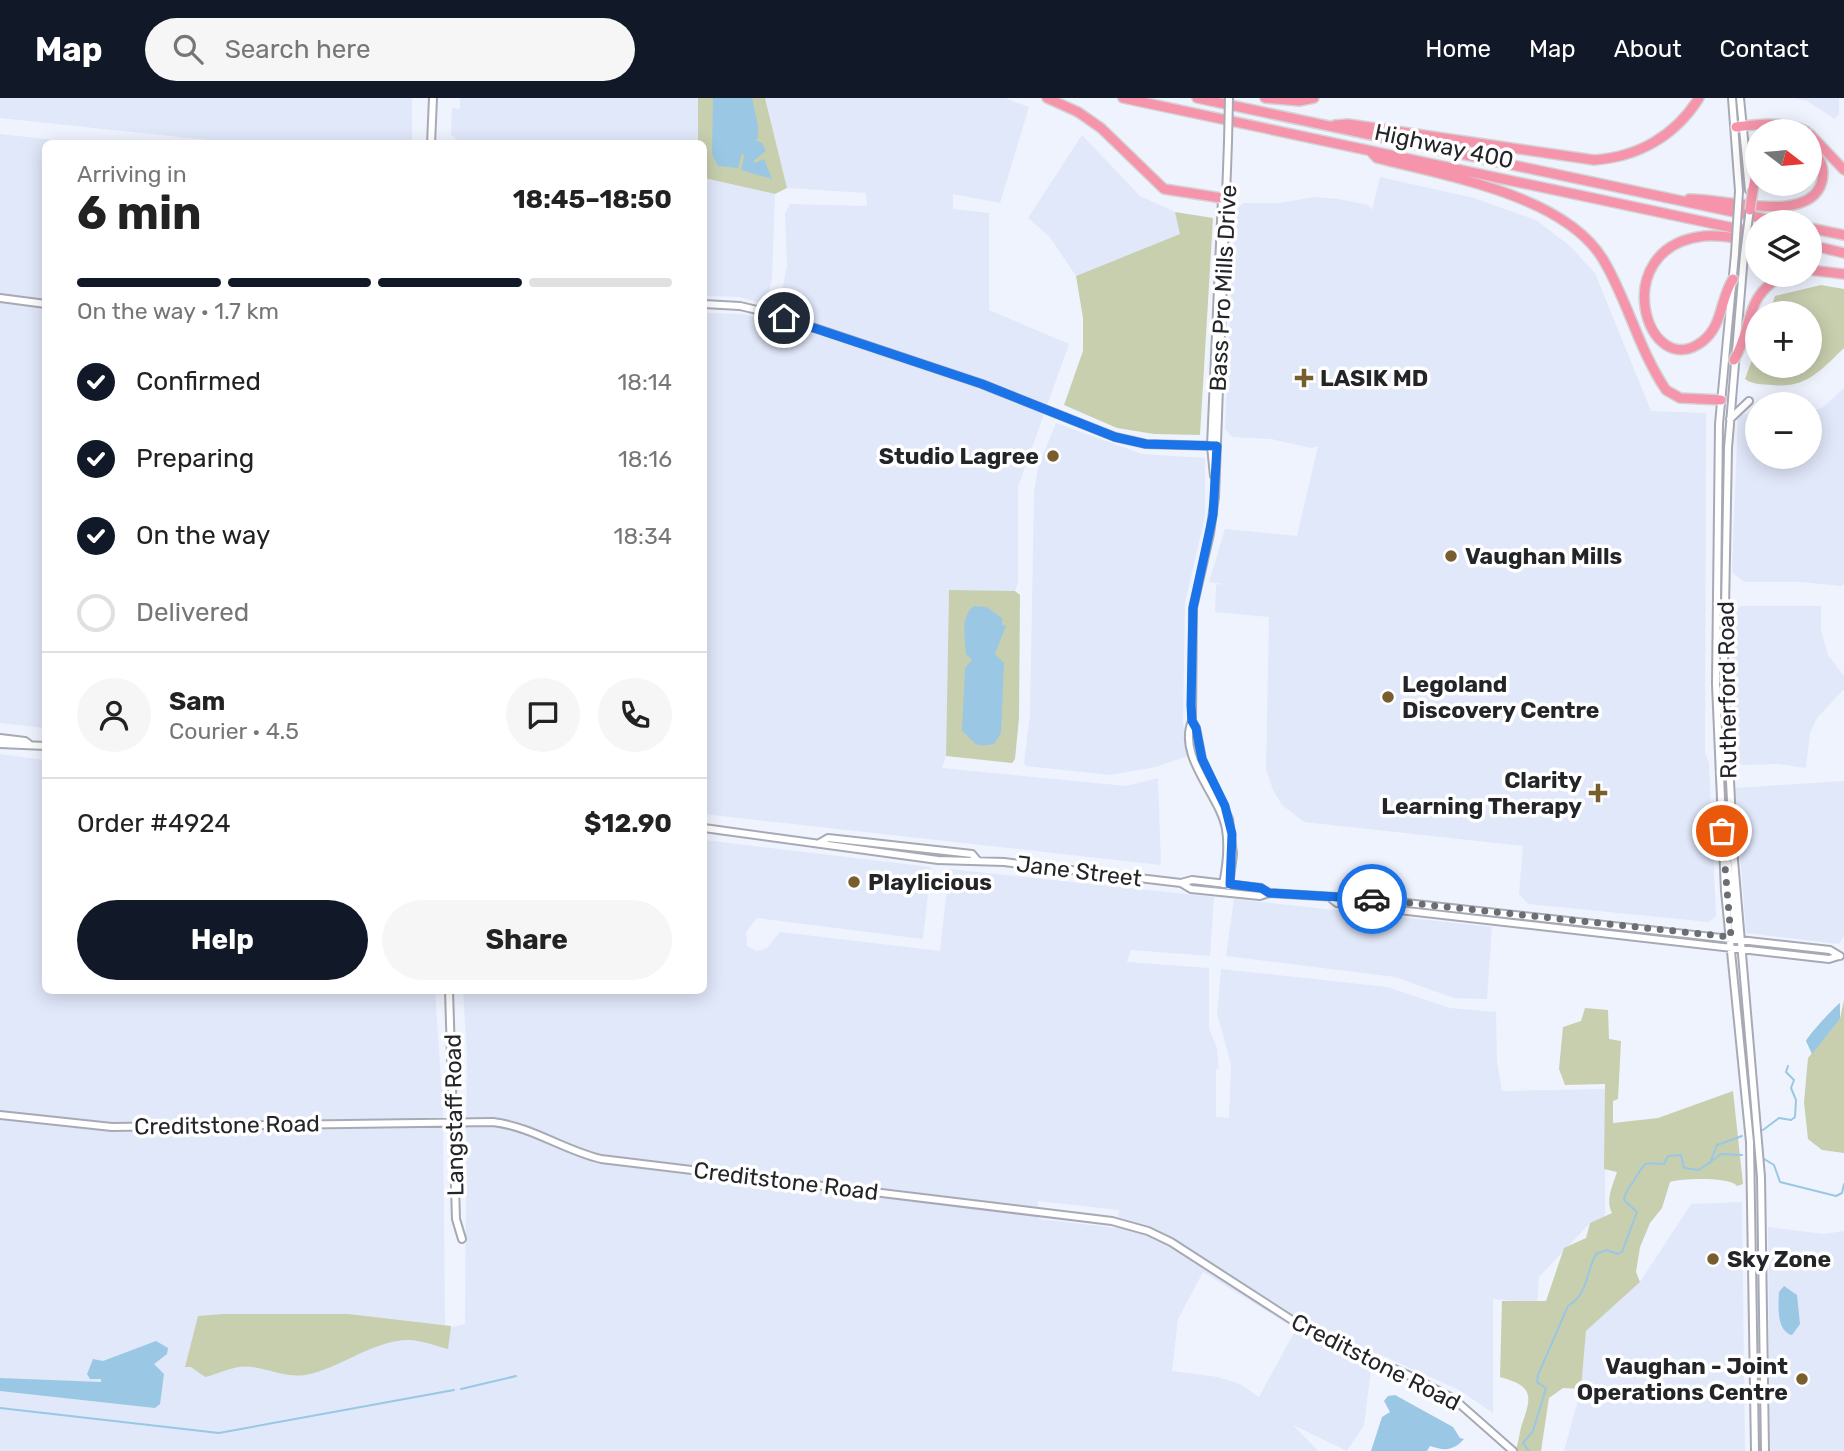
<!DOCTYPE html>
<html lang="en">
<head>
<meta charset="utf-8">
<style>
  :root { --surface:#fff; --page:#f6f6f6; --text:#222; --muted:#767676; --line:#e0e0e0; --accent:#111827 }
  body { margin:0; font-family:Rubik,sans-serif; background:var(--page); color:var(--text); height:100vh; display:flex; flex-direction:column; font-size:26px; white-space:nowrap }
  * { box-sizing:border-box; margin:0 }
  p { font-size:23px; color:var(--muted) }
  .icon { flex:none; width:38px; height:38px; fill:none; stroke:currentColor; stroke-width:2; stroke-linecap:round; stroke-linejoin:round }
  .map { position:relative; flex:1; overflow:hidden }
  .panel { position:absolute; left:42px; top:42px; width:665px; height:854px; display:flex; flex-direction:column; background:var(--surface); border-radius:10px; box-shadow:0 4px 18px #0003 }
  .panel>* { flex:none }
  .needle { width:46px; rotate:106deg }
  .buttons { position:absolute; left:1745px; top:21px; display:grid; gap:14px }
  .buttons a { display:grid; place-items:center; width:77px; height:77px; border-radius:50%; background:var(--surface); box-shadow:0 4px 18px #0003; font-size:35px }
  .pin { position:absolute; display:grid; place-items:center; width:60px; height:60px; color:#fff; margin:-30px; border:4px solid #fff; border-radius:50%; box-shadow:0 2px 7px #0007 }
  .courier { position:absolute; display:grid; place-items:center; width:70px; height:70px; margin:-35px; border:5px solid #1a73e8; border-radius:50%; background:#fff; color:#222; box-shadow:0 2px 9px #0007 }
  .summary em { font-style:normal; font-weight:700 }
  .summary div { display:flex; flex-direction:column-reverse }
  .summary { display:flex; align-items:center; justify-content:space-between; height:119px; padding:0 35px }
  h1 { font-size:46px; font-weight:700; line-height:52px }
  .bar { display:grid; grid-template-columns:repeat(4,1fr); gap:10px 7px; align-content:center; height:84px; padding:0 35px }
  .bar i { height:9px; border-radius:5px; background:var(--line) }
  .bar .selected { background:var(--accent) }
  .bar p { grid-column:span 4 }
  .line { display:flex; align-items:center; gap:18px; padding:0 35px; border-top:2px solid var(--line) }
  .line div { flex:1 }
  .round { display:grid; place-items:center; flex:none; width:74px; height:74px; border-radius:37px; background:var(--page) }
  ol { padding:0 35px; list-style:none }
  li { display:flex; align-items:center; gap:21px; height:77px }
  li p { margin-inline-start:auto }
  li .icon { padding:7px; border-radius:50%; background:var(--accent); color:#fff; stroke-width:4 }
  li:last-child { color:var(--muted) }
  li i { width:38px; height:38px; border:4px solid var(--line); border-radius:50% }
  .primary-button { display:flex; gap:14px; margin-top:auto; padding:14px 35px }
  .primary-button a { flex:1; height:80px; border-radius:42px; background:var(--accent); color:#fff; font-size:28px; font-weight:700; line-height:80px; text-align:center }
  .primary-button a+a { background:var(--page); color:var(--text) }
  header { display:flex; align-items:center; gap:42px; box-sizing:border-box; height:98px; padding:0 35px; background:var(--accent); color:#fff }
  header strong { font-size:33px }
  nav { display:flex; gap:38px; margin-inline-start:auto; font-size:24px }
  .search { width:490px; height:63px; background:var(--page); display:flex; align-items:center; gap:18px; box-sizing:border-box; padding:0 24px; border-radius:38px; color:var(--muted); font-size:26px }
  .map>svg:first-child { display:block }
</style>
</head>
<body>
<header>
<strong>Map</strong>
<div class="search"><svg class="icon" aria-label="search" viewBox="0 0 24 24"><circle cx="10" cy="10" r="6"/><path d="M15 15l6 6"/></svg>Search here</div>
<nav><a>Home</a><a>Map</a><a>About</a><a>Contact</a></nav>
</header>
<div class="map">
<svg width="1844" height="1353" viewBox="0 0 1844 1353">
  <rect width="100%" height="100%" fill="#eff3fe"/>
  <path fill="#e1e8fa" fill-rule="evenodd" d="M0,0H412V45H236L0,20Z
    M460,0H698V45H452L456,40L451,37L452,10L460,11Z
    M765,0H1005L1029,9L1000,105L953,96V111L989,115V212L1069,246L1018,389V485L1015,493H949L946,658L942,670L1126,688L1158,680L1161,767L704,716V215L744,216L775,226L787,168L785,116L790,106L867,108L866,95L787,90Z
    M1795,0H1839V16L1835,21L1807,3Z
    M0,36L82,45L46,46L45,630L0,625Z
    M1082,37L1140,98L1175,114L1181,136L1076,178L1049,138L1028,120Z
    M1380,79L1474,100L1536,122L1570,148L1595,175L1651,313L1706,315L1705,655L1709,665L1716,818L1709,824L1528,806L1519,796L1523,748L1304,724L1282,707L1273,692L1266,671L1269,519L1215,514L1216,486L1230,487L1209,484L1225,431L1297,438L1318,348L1311,350L1271,341L1232,339L1225,331L1235,113L1243,105H1280L1314,99L1339,101L1368,107L1372,112Z
    M704,80L775,96L772,182L765,206L739,199L704,198Z
    M1844,290V485L1842,488L1800,484H1744L1732,474L1738,316H1757V359H1810V313L1822,310Z
    M1056,325L1142,356L1205,360V418L1185,505L1183,624L1188,658L1156,669L1110,677L1026,668L1024,665L1030,616L1034,395L1038,369Z
    M1740,508H1821V532L1828,557L1844,578V591L1817,620L1810,635L1806,670L1778,666L1743,667L1734,661V515Z
    M0,656L45,662L46,892L435,893L443,1011L445,1231L465,1226L467,957L463,893L704,892V742L931,769L923,841L757,820L746,834L747,848L757,853L767,850L780,834L940,853L949,771L1214,799L1210,858L1131,852L1127,864L1209,870V930L1217,950L1219,971H1216V1019L1229,1020L1231,967L1217,915L1221,871L1387,889L1450,910L1496,914L1497,964L1502,993L1605,991V1118L1590,1125L1539,1179L1537,1205L1493,1201V1315L1459,1292L1381,1257L1371,1271L1364,1327L1347,1353L1293,1327L1318,1353H0ZM1038,1103L1119,1112L1117,1130L1039,1121ZM1203,1174L1296,1231L1259,1299L1240,1286L1218,1279L1172,1273L1178,1221Z
    M1844,683V838L1839,846L1746,835L1735,690Z
    M1234,801L1492,829L1487,901L1454,900L1395,879L1226,858Z
    M1742,1104L1745,1353H1564L1581,1291L1586,1233L1640,1184L1691,1106Z
    M1768,1129L1824,1136L1844,1133V1353H1770Z"/>
  <path fill="#c8cfaf" d="M698,0H765L787,90L775,96L704,80V46H698Z
    M1175,114L1213,120L1200,337L1154,336L1117,330L1064,307L1083,253V220L1076,178L1180,136Z
    M1821,187L1844,191V250C1821,272 1806,291 1772,287C1762,286 1753,287 1745,281L1757,248V268H1810V215H1769L1775,198Z
    M949,492L1015,493L1020,497L1019,620L1015,661L1012,665L946,658Z
    M1844,902V1055L1822,1052L1808,1041L1804,1004L1808,960L1840,921Z
    M1585,910L1608,912L1609,941L1621,943L1618,1001L1613,1003V1025L1658,1020L1733,993L1743,1086L1737,1088C1731,1079 1682,1080 1670,1084L1662,1110L1650,1125L1640,1149L1636,1174L1640,1184L1586,1233L1581,1291L1563,1290L1549,1300L1541,1353H1515C1519,1345 1519,1335 1522,1326C1533,1296 1532,1288 1500,1279L1502,1203H1546L1564,1150L1586,1140L1590,1125L1612,1115C1605,1102 1613,1087 1617,1074L1604,1071L1605,986L1565,987L1559,971L1563,929L1581,923Z
    M223,1216H348L451,1228L448,1251C436,1248 423,1243 411,1242C373,1241 341,1271 305,1277C286,1280 270,1271 252,1269C236,1266 221,1275 205,1279L191,1269H185L198,1218Z"/>
  <path fill="#99c7e4" d="M713,0H752L758,28V41L755,42L762,45L766,53L753,63L755,65L764,61L772,81L741,72L744,59L742,54L738,70L718,68L712,56Z
    M974,508L986,509L1002,520V527L1006,528L995,556L1004,565L1001,635L994,646C971,650 976,644 962,633L965,570L972,562L966,556C965,540 960,518 974,508Z
    M1840,905V921L1812,956L1806,943C1807,939 1835,908 1840,905Z
    M1784,1188L1797,1197L1800,1226L1792,1237C1777,1233 1778,1210 1779,1194Z
    M156,1243L168,1250L167,1256L154,1266L164,1276L160,1306L155,1310L0,1293V1280L101,1284V1281H90L87,1276L93,1261L103,1263Z
    M1395,1297L1453,1329L1460,1340L1464,1341C1453,1353 1445,1353 1430,1348L1427,1353H1371L1382,1319L1390,1314L1384,1303L1388,1298Z"/>
  <g fill="none" stroke-linecap="round" stroke-linejoin="round">
    <path stroke="#99c7e4" stroke-width="2" d="M1763,1032L1779,1020L1791,1022L1795,1019L1796,1002L1791,990L1794,982L1786,974L1788,968
      M1764,1061L1774,1067L1780,1084L1836,1098L1842,1095L1844,1086
      M1710,1065L1717,1047L1742,1038
      M461,1291L516,1278
      M0,1310L219,1335L454,1292
      M1529,1353L1523,1345L1533,1333L1546,1290L1537,1284L1538,1277L1568,1208C1589,1195 1585,1176 1596,1156L1607,1152L1617,1156L1622,1154L1637,1114L1624,1102C1625,1092 1630,1089 1635,1081C1645,1064 1643,1064 1664,1066L1668,1058L1681,1057L1684,1070L1699,1072L1721,1056L1742,1057"/>
    <g stroke="#a7aab4" stroke-width="10">
      <path id="secondary" d="M1732,0L1739,93
        M1740,0L1749,92
        M431,46L433,0
        M1735,156L1719,326L1716,586L1725,793L1750,1044L1755,1353
        M1744,157L1728,350L1724,564L1734,762L1761,1079L1765,1353
        M0,200L46,206
        M704,206L740,208L770,215L982,286L1115,339L1146,346L1217,348
        M1730,321L1749,303
        M1214,378L1211,348L1222,101
        M1192,623L1196,630L1202,661L1229,721L1233,756L1229,788
        M0,640L25,643L29,646
        M0,646L46,648
        M704,730L938,762L1004,764L1181,785L1191,791L1260,798L1269,795
        M821,744L828,740L972,756L977,762
        M1726,748L1736,838
        M1181,785L1192,782L1261,790L1269,795L1370,801L1830,852L1840,858
        M1223,786C1227,767 1229,750 1226,731C1220,697 1177,659 1192,623L1193,510L1210,436L1215,399L1228,44
        M1332,801L1337,805L1829,861L1839,858
        M449,892L456,1121L462,1141
        M0,1017L112,1029L493,1024C533,1029 563,1052 601,1061L1112,1123L1148,1133L1171,1144L1312,1235L1406,1276L1454,1301L1513,1353"/>
    </g>
    <g stroke="#d3d3d4" stroke-width="12">
      <path id="highway" d="M1047,0L1078,14L1101,30L1164,91L1228,101
        M1123,0L1757,135
        M1197,0L1781,124
        M1265,0L1299,3L1314,0
        M1335,27L1348,26L1594,62C1638,59 1675,38 1699,0
        M1736,29C1760,26 1784,23 1806,33
        M1810,36L1844,72
        M1370,53L1377,60C1445,78 1566,97 1604,163C1628,204 1639,252 1666,292L1680,300L1721,302
        M1753,91L1757,69
        M1689,101C1723,100 1811,128 1822,83C1825,70 1820,59 1810,50
        M1810,130L1844,137
        M1810,147L1844,155
        M1810,172L1844,176
        M1733,181C1720,201 1723,227 1703,243C1647,287 1605,149 1704,138C1721,136 1740,141 1757,143
        M1734,262C1754,228 1743,198 1784,177"/>
    </g>
    <use href="#secondary" stroke="#fff" stroke-width="6"/>
    <use href="#highway" stroke="#f594aa" stroke-width="9"/>
    <g stroke="#a7aab4" stroke-width="10" stroke-linecap="butt">
      <path id="secondary-bridge" d="M1228,44L1229,0
        M1735,156L1739,93
        M1744,157L1750,110"/>
    </g>
    <g stroke="#d3d3d4" stroke-width="12" stroke-linecap="butt">
      <path id="highway-bridge" d="M1750,112L1753,91"/>
    </g>
    <use href="#secondary-bridge" stroke="#fff" stroke-width="6"/>
    <use href="#highway-bridge" stroke="#f594aa" stroke-width="9"/>
  </g>
  <g fill="none" stroke-linecap="round" stroke-linejoin="round">
    <path stroke="#6b6d74" stroke-width="7" stroke-dasharray="0 12.6" d="M1372,801L1731,839L1722,733"/>
    <path stroke="#1a73e8" stroke-width="9" d="M784,220L982,286L1115,339L1146,346L1217,348L1213,417L1193,510L1191,607L1192,623L1196,630L1202,661L1225,708L1232,736L1230,786L1261,790L1269,795L1372,801"/>
  </g>
  <g fill="#785d2f" stroke="#fff" stroke-width="2.5">
    <path d="M1300.5 269.5h7v7h7v7h-7v7h-7v-7h-7v-7h7z"/>
    <circle cx="1053" cy="358" r="7"/>
    <circle cx="1451" cy="458" r="7"/>
    <circle cx="1388" cy="599" r="7"/>
    <path d="M1594.5 684.5h7v7h7v7h-7v7h-7v-7h-7v-7h7z"/>
    <circle cx="854" cy="784" r="7"/>
    <circle cx="1713" cy="1161" r="7"/>
    <circle cx="1802" cy="1281" r="7"/>
  </g>
  <g text-anchor="middle" dominant-baseline="central" stroke-width="7" stroke-linejoin="round" paint-order="stroke">
    <g font-size="23" fill="#242529" stroke="#fff">
      <text transform="translate(1444 48) rotate(12)">Highway 400</text>
      <text transform="translate(1223 190) rotate(-87)">Bass Pro Mills Drive</text>
      <text transform="translate(1727 592) rotate(-91)">Rutherford Road</text>
      <text transform="translate(1079 773) rotate(7)">Jane Street</text>
      <text transform="translate(454 1017) rotate(-91)">Langstaff Road</text>
      <text transform="translate(227 1027) rotate(-1)">Creditstone Road</text>
      <text transform="translate(786 1083) rotate(7)">Creditstone Road</text>
      <text transform="translate(1376 1264) rotate(27)">Creditstone Road</text>
    </g>
    <g font-size="23" font-weight="bold" fill="#242529" stroke="#fff" text-anchor="start">
      <text x="1320" y="280">LASIK MD</text>
      <text x="1039" y="358" text-anchor="end">Studio Lagree</text>
      <text x="1465" y="458">Vaughan Mills</text>
      <text x="1402" y="586">Legoland<tspan x="1402" dy="26">Discovery Centre</tspan></text>
      <text x="1582" y="682" text-anchor="end">Clarity<tspan x="1582" dy="26">Learning Therapy</tspan></text>
      <text x="868" y="784">Playlicious</text>
      <text x="1727" y="1161">Sky Zone</text>
      <text x="1788" y="1268" text-anchor="end">Vaughan - Joint<tspan x="1788" dy="26">Operations Centre</tspan></text>
    </g>
  </g>
</svg>
<div class="buttons">
<a><svg class="needle" viewBox="-14 -14 28 28"><path d="M0-13l5 13h-10z" fill="#e53935"/><path d="M0 13l5-13h-10z" fill="#767676"/></svg></a>
<a><svg class="icon" aria-label="layers" viewBox="0 0 24 24"><path d="M12 4l9 5-9 5-9-5zM3 14l9 5 9-5"/></svg></a>
<a>+</a>
<a>−</a>
</div>
<div class="pin" style="left:1722px;top:733px;background:#ea580c"><svg class="icon" aria-label="bag" viewBox="0 0 24 24"><path d="M5 8h14l-1 12H6zM9 8a3 3 0 0 1 6 0"/></svg></div>
<div class="pin" style="left:784px;top:220px;background:#1f2937"><svg class="icon" aria-label="home" viewBox="0 0 24 24"><path d="M3 11l9-7 9 7M6 9v11h12V9"/></svg></div>
<div class="courier" style="left:1372px;top:801px"><svg class="icon" aria-label="car" viewBox="0 0 24 24"><path d="M5 17H2v-5l4-1 3-4h7l3 4 3 1v5h-3M9 17h6M6 11h13"/><circle cx="7" cy="17" r="2"/><circle cx="17" cy="17" r="2"/></svg></div>
<section class="panel">
<div class="summary"><div><h1>6 min</h1><p>Arriving in</p></div><em>18:45–18:50</em></div>
<div class="bar"><i class="selected"></i><i class="selected"></i><i class="selected"></i><i></i><p>On the way · 1.7 km</p></div>
<ol>
<li><svg class="icon" aria-label="check" viewBox="0 0 24 24"><path d="M5 12l5 5 9-10"/></svg>Confirmed<p>18:14</p></li>
<li><svg class="icon" aria-label="check" viewBox="0 0 24 24"><path d="M5 12l5 5 9-10"/></svg>Preparing<p>18:16</p></li>
<li><svg class="icon" aria-label="check" viewBox="0 0 24 24"><path d="M5 12l5 5 9-10"/></svg>On the way<p>18:34</p></li>
<li><i></i>Delivered</li>
</ol>
<div class="line" style="height:126px"><a class="round"><svg class="icon" aria-label="person" viewBox="0 0 24 24"><circle cx="12" cy="8" r="4"/><path d="M4 21q1-7 8-7t8 7"/></svg></a><div><b>Sam</b><p>Courier · 4.5</p></div><a class="round"><svg class="icon" aria-label="chat" viewBox="0 0 24 24"><path d="M4 5h16v11H9l-5 4z"/></svg></a><a class="round"><svg class="icon" aria-label="phone" viewBox="0 0 24 24"><path d="M5 4h4l2 5-3 2q2 4 5 5l2-3 5 2v4C11 20 4 13 5 4z"/></svg></a></div>
<div class="line" style="height:91px"><div>Order #4924</div><b>$12.90</b></div>
<div class="primary-button"><a>Help</a><a>Share</a></div>
</section>
</div>
</body>
</html>
